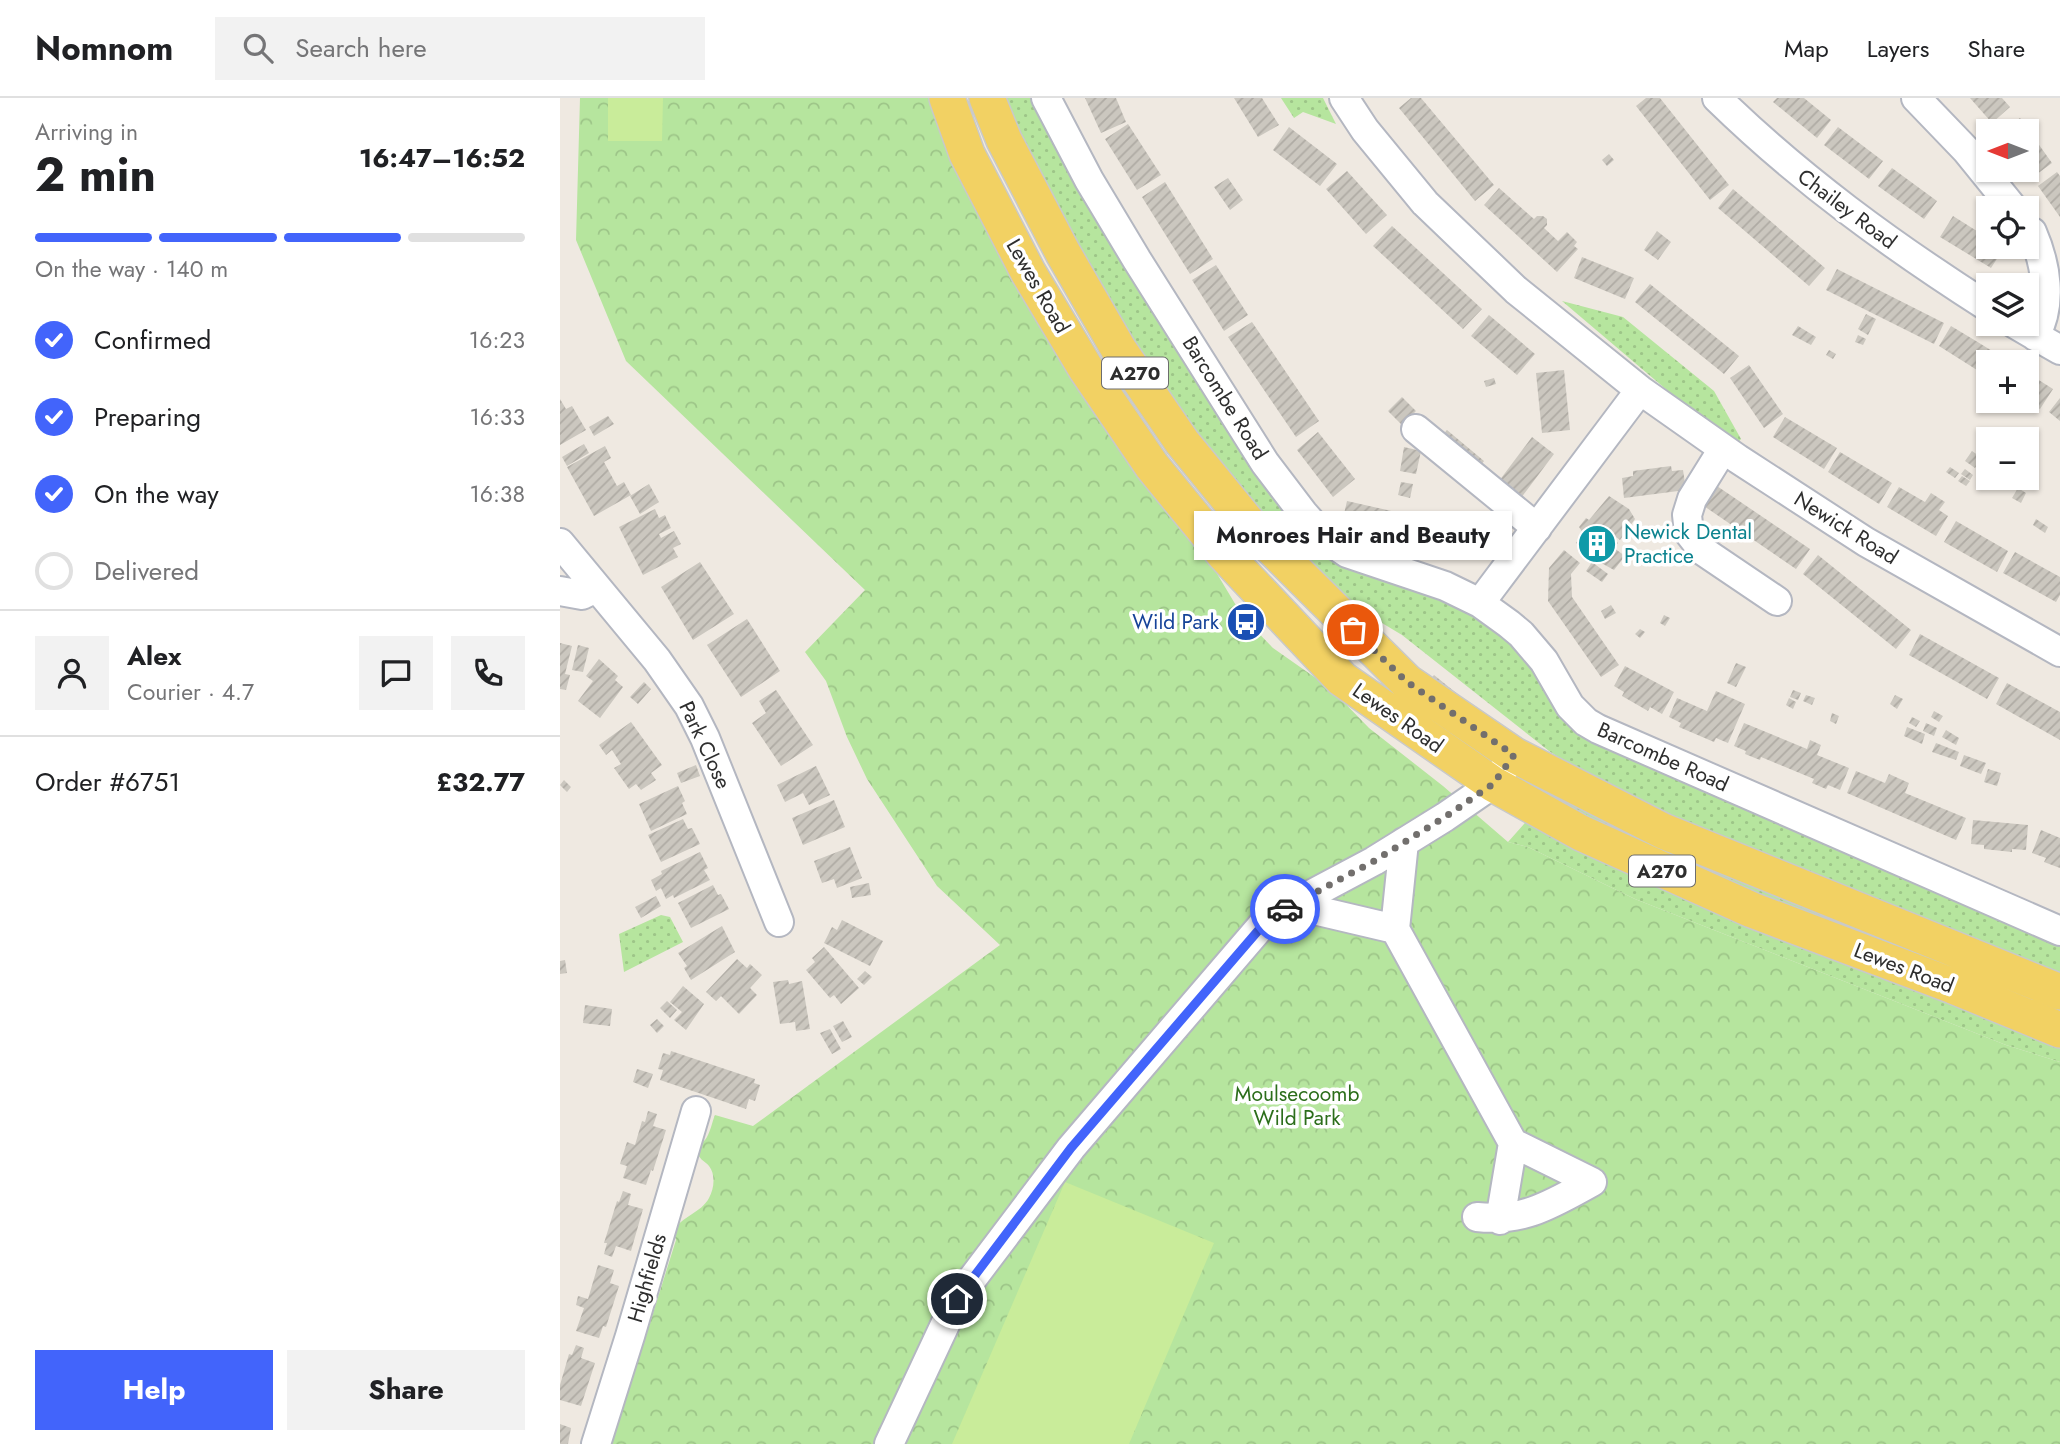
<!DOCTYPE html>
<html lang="en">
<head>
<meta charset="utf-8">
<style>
  :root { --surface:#fff; --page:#f2f2f2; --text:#202124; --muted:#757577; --line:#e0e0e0; --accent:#4264fb }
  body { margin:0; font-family:Jost,sans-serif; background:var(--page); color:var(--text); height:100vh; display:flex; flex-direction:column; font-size:26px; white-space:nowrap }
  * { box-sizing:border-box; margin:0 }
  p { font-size:23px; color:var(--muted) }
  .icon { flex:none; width:38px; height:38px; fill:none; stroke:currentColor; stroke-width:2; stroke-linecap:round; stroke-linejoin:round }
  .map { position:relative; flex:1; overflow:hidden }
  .details { display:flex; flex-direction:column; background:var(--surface); width:560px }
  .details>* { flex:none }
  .needle { width:46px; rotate:270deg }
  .controls { position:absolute; left:1416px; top:21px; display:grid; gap:14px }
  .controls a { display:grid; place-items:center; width:63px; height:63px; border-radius:0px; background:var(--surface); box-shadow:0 2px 5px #0004; font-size:35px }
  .pin { position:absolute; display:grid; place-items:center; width:60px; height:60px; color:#fff; margin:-30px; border:4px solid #fff; border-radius:50%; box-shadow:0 2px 7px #0007 }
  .courier { position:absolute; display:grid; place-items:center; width:70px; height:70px; margin:-35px; border:5px solid #4264fb; border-radius:50%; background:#fff; color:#222; box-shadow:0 2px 9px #0007 }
  .bubble { position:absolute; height:49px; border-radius:0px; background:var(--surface); box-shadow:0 2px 5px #0004; font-size:23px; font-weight:700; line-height:49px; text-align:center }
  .headline em { font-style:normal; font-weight:700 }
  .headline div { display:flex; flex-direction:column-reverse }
  .headline { display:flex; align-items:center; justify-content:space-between; height:119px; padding:0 35px }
  h1 { font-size:46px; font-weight:700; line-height:52px }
  .bar { display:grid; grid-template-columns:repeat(4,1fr); gap:10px 7px; align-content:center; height:84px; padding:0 35px }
  .bar i { height:9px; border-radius:5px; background:var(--line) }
  .bar .current { background:var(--accent) }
  .bar p { grid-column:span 4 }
  .line { display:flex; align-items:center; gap:18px; padding:0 35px; border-top:2px solid var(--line) }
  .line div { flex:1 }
  .round { display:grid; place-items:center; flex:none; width:74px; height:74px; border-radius:0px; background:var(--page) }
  ol { padding:0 35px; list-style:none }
  li { display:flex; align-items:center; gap:21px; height:77px }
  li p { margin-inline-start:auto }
  li .icon { padding:7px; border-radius:50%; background:var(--accent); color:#fff; stroke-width:4 }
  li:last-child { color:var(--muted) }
  li i { width:38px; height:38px; border:4px solid var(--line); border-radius:50% }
  .action { display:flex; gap:14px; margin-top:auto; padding:14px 35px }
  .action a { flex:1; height:80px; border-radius:0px; background:var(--accent); color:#fff; font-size:28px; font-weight:700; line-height:80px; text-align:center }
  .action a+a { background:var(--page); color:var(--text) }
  header { display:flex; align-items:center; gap:42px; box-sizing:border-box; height:98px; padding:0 35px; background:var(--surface); border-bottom:2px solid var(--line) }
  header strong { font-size:33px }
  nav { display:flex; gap:38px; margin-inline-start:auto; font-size:24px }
  .search { width:490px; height:63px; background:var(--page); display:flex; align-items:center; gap:18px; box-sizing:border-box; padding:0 24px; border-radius:0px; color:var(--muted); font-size:26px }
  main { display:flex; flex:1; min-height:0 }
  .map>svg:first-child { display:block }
</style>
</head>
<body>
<header>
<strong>Nomnom</strong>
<div class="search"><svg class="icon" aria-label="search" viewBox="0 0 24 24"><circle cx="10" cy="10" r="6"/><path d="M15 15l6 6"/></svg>Search here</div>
<nav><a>Map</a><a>Layers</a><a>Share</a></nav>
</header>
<main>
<section class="details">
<div class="headline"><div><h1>2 min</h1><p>Arriving in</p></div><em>16:47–16:52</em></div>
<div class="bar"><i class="current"></i><i class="current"></i><i class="current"></i><i></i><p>On the way · 140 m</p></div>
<ol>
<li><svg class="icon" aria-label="check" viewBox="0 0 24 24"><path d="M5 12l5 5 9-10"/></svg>Confirmed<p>16:23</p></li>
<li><svg class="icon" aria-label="check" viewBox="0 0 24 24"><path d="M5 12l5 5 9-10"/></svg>Preparing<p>16:33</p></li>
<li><svg class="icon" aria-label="check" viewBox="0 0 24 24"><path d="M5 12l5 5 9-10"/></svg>On the way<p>16:38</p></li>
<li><i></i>Delivered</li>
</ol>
<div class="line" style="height:126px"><a class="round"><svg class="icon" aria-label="person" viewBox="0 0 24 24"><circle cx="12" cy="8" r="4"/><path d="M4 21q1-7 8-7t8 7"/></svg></a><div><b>Alex</b><p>Courier · 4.7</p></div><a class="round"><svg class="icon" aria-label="chat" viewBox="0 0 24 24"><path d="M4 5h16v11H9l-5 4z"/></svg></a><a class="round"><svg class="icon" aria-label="phone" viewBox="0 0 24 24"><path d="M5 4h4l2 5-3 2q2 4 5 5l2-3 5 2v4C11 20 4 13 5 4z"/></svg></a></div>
<div class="line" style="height:91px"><div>Order #6751</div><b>£32.77</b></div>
<div class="action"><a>Help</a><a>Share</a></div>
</section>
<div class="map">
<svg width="1500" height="1346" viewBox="0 0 1500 1346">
  <defs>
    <pattern id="grass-dots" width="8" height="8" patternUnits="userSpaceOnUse" patternTransform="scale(1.75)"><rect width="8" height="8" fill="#b6e59e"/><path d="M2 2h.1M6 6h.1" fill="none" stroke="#9dc588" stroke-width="1.8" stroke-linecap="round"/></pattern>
    <pattern id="park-crowns" width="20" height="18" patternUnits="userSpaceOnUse" patternTransform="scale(1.75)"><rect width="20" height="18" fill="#b6e59e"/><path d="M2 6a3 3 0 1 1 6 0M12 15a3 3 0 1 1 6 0" fill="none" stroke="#9dc588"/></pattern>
    <pattern id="building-hatch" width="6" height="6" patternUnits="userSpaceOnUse" patternTransform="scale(1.75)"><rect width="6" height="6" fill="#cbc7bf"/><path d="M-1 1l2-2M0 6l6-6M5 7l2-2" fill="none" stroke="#afaba4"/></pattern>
  </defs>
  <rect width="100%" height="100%" fill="#efe9e1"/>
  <path fill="url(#grass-dots)" d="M444,0H474L532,108L800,472L842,490L893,503L955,541L1001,611L1500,841V964L1446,947L1075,801L968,749L948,744L998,688L1019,673L989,653L842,537L782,501L747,468L671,380L619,312L562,226L469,60Z
    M721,0H763L776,26L743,14L734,20Z
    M1002,203L1063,219L1154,293L1181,341L1174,349Z
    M101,817L110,819L123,844L64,874L59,836Z"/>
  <path fill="url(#park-crowns)" d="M20,0H370L398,73L506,271L533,314L580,378L653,469L683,519L713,550L770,590L809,630L883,688L948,744L968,749L1075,801L1446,947L1500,964V1346H52L116,1142L113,1133C122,1118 141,1115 149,1100C154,1091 156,1077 149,1068C146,1064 140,1062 138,1056C137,1049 141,1046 145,1042C150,1036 152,1024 155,1017L193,1028L440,847L377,788L307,681L287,639L266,583L245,554L305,492L66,263L16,142Z"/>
  <path fill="#c9ec9a" d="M48,0H103L102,43H48Z
    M505,1084L654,1145L569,1346H392Z"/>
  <path fill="url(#building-hatch)" d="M525,0H556L566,24L541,35Z
    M674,0H702L719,27L698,39Z
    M851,0H861L934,87L915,103L839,10Z
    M1086,0H1100L1169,87L1150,102L1076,8Z
    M1217,0H1244L1271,22L1257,40L1213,4Z
    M1410,0H1442L1450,9L1432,25Z
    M1460,20L1492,65L1473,79L1466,69V33H1442Z
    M568,26L601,77L577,92L545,41Z
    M729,29L777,66L760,88L713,52Z
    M1278,29L1323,63L1309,81L1264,47Z
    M1049,56L1054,62L1047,68L1042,62Z
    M1332,70L1377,103L1364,121L1318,88Z
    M787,73L827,117L806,136L766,91Z
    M1497,74L1500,78V119L1478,88Z
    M668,80L683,102L670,112L654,89Z
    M605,84L653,161L630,176L582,99Z
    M939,90L974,121L977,118H983L987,121V127L984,130L998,143L1007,134L1017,144L1014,148L1018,151L997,174L924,107Z
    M1173,91L1265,170L1249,188L1158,110Z
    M1393,118L1428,140V149L1444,150L1431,170L1380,139Z
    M832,128L922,211L903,231L813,148Z
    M1097,133L1111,144L1098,162L1084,152Z
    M1022,159L1074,180L1065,201L1014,180Z
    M656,167L688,217L664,233L632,182Z
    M1277,171L1384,225L1374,246L1266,192Z
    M1090,186L1179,258L1164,276L1075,204Z
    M1306,216L1316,221L1308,237L1298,231Z
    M929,217L975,256L957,277L911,238Z
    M692,224L759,323L736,339L668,239Z
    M1238,228L1256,239L1251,247L1232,237Z
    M1391,228L1416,243L1450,264H1428V279L1379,248Z
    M1298,237L1306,241L1303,247L1295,244Z
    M1269,252L1276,256L1273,261L1266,257Z
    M1189,267L1223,316L1204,330L1170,280Z
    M1004,272L1010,332L982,335L976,275Z
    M1466,274L1493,291L1480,311L1466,303Z
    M934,280L936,286L926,289L924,283Z
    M842,299L856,313L842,327L828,313Z
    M1500,300V323L1489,314Z
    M0,301L6,311L12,308L26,332L0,347Z
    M48,318L54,326L34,338L29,329Z
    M1225,319L1277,350L1264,371L1213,339Z
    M887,332L924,363L916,374L878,343Z
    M758,334L795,381L773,399L737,352Z
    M972,339L994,356L958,404L936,387Z
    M24,346L29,355L7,368L2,359Z
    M45,348L51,360L44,364L57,388L64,384L71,397L34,418L7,369Z
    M844,349L861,353L856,376L840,373Z
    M1412,353L1422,360L1415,370L1405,363Z
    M1280,354L1332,385L1319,406L1268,374Z
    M1111,368L1112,373L1123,372L1126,392L1064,400L1062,380L1073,378V373Z
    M1390,369L1399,375L1395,380L1386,374Z
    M1405,371L1413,377L1410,382L1401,376Z
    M1402,378L1410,383L1406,388L1398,383Z
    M841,384L853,386L850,400L838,397Z
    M1151,384L1250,451L1236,471L1138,404Z
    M89,386L99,404L80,416L70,398Z
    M1339,389L1365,404L1371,395L1385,404L1379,412L1388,418L1376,438L1327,409Z
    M1458,390L1466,395L1461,405L1452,400Z
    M1049,398L1069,411L1075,421L1060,442L1052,436L1050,439L1058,445L1054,450L1065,458L1054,472L1034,461L1016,445L1023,435L1019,429L1026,420L1029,422Z
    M787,403L898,428L916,422L923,414L944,431L934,445L897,456L781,429Z
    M95,411L99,420L105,417L111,430L99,436L101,440L114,433L121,446L113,450L118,459L83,477L59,429Z
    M1476,421L1488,429L1485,435L1473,427Z
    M1396,423L1448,453L1437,474L1384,444Z
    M1004,452L1020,465L1011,476L1012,499L1059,567L1041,579L988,503L989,470Z
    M1455,454L1500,479V497L1496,504L1443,475Z
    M1258,457L1351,532L1336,551L1243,476Z
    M140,464L174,516L133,542L101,489Z
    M1032,464L1048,476L1042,484L1026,473Z
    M1051,507L1056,515L1045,521L1041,513Z
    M691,508L705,521L699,527L686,513Z
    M1104,517L1110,520L1105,528L1100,525Z
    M187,521L220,573L181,599L147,547Z
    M1080,531L1085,534L1080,540L1075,536Z
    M1360,536L1439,580L1427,601L1349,557Z
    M0,545L12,548L5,576L10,577L6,592L0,591Z
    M18,547L29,550L23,574L12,572Z
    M39,561L58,578L55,582L63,589L40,620L18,603L33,583L26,578Z
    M1176,565L1186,569L1176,589L1167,585Z
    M1065,568L1114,594L1102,616L1090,609L1088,613L1062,598L1064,594L1054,588Z
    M874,577L900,598L897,602L871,581Z
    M84,584L91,591L78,606L70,599Z
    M1447,585L1500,614V642L1436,606Z
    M216,592L253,647L221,668L192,625L206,615L199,603Z
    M1233,592L1241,595L1238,602L1230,599Z
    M1156,593L1185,606L1168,645L1156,640L1154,644L1119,629L1121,625L1109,619L1117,600L1147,613Z
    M1246,597L1255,600L1252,607L1243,603Z
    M1335,597L1343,601L1337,611L1330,606Z
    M1229,600L1236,604L1233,611L1226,607Z
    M1374,613L1383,618L1379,624L1371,619Z
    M1272,615L1279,618L1276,626L1270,623Z
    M1352,619L1360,623L1356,629L1349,625Z
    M71,624L102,667L91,675L96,682L81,692L76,686L69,691L54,670L61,666L52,652L46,657L39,647Z
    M1184,625L1247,651L1250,642L1261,647L1257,657L1289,670L1280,692L1268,687L1266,691L1252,685L1254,681L1201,659L1200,662L1185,656L1186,653L1174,648Z
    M1366,625L1377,630L1374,638L1363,633Z
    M1347,629L1365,636L1362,646L1344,638Z
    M1386,632L1399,640L1396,647L1382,639Z
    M1376,645L1399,654L1396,662L1372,654Z
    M1404,657L1426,665L1421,676L1400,668Z
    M136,667L140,678L121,685L117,675Z
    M256,668L270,697L249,707L243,695L225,704L217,687Z
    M1428,671L1441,675L1437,688L1424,684Z
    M1296,673L1325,685L1329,676L1349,685L1345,695L1406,720L1396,742L1287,695Z
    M4,682L11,689L7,694L0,687Z
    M118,688L125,703L122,705L127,716L91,733L79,706Z
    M274,702L285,729L243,747L232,720Z
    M123,721L128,731L132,730L140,746L101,764L88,737Z
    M1413,722L1468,727L1466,752L1452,751V754L1424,751V747L1411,746Z
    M1481,732L1500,740V770L1484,764L1486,760L1472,755Z
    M290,749L302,780L277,790L274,781L262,785L254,763Z
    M140,754L148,770L144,772L150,782L114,800L113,797L106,801L101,790L96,793L91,782L102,776L101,773Z
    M309,785L311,797L292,800L290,789Z
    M153,787L158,797L161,796L169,811L131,830L118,805Z
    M96,798L101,808L81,820L75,809Z
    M282,822L323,843L310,868L264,845L272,829L277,832Z
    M162,828L175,854L131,882L124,870L127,868L118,855Z
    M264,849L299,890L281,906L274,897L270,900L246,872L255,864L252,860Z
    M177,861L187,870L190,866L202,877L190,890L197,897L179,916L161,898L156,903L146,894Z
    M5,862L7,875L0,876V863Z
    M305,873L312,879L304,887L297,881Z
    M228,882L229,886L242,883L250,931L236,933L235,924L220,926L213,884Z
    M123,888L144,906L126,932L114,922L122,914L110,904Z
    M107,903L117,912L110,920L100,910Z
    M25,907L52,911L50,928L23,925Z
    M97,921L104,928L97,935L90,927Z
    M283,923L292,939L282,944L273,928Z
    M270,931L281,951L272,956L260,935Z
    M111,953L195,981L194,985L200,987L195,1003L189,1001L186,1011L100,982L103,972L98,971L103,955L110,957Z
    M77,971L93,976L88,990L73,984Z
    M88,1013L97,1016L93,1028L106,1032L93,1073L91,1072L86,1087L63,1080L67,1068L60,1066L67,1044L75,1047L82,1023L85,1024Z
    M63,1093L71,1096L68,1107L83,1111L71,1153L56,1148L52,1159L44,1156L47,1145H44L57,1103L59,1104Z
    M38,1167L54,1172L50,1185L59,1188L46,1229L43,1228L39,1240L16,1233L24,1210L16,1207L18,1198L28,1201Z
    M16,1247L24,1250L21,1260L35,1265L21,1308L0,1302V1287L9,1256L12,1257Z
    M0,1326L11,1330L8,1346H0Z"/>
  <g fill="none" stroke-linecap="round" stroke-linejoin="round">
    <g stroke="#b4b7c1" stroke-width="32">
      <path id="minor" d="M486,0L529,82L577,162L705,365L743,415L765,440L787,455L885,488L920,505L949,526L961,536L984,563L1010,608L1026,624L1038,631L1500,833
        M784,0L805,32L865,105L956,192L1080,292L1178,361L1306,444L1500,554
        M1157,0C1240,81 1331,147 1428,209
        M1356,0L1406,52L1453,110
        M1472,134C1486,166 1493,206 1475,238
        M1455,226L1500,252
        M856,331L977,430
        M1163,351L1132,401L1127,417L1129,435L1143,453L1217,503
        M0,445L97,562L129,608L145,640L219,824
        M0,493L22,497L36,490
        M920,505L1080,292
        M733,807L835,831L953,1045
        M835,831L844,744
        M917,1119C964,1124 992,1106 1032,1084L953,1045L940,1122
        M36,1346L70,1238L136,1013
        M329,1346L397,1201L511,1050L709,819L814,763L885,719L933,686L954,657"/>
    </g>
    <g stroke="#c9c9c9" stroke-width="38">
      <path id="major" d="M387,0L407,56L468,174L526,271L592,368L664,456L782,581L933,686L1021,735L1192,812L1393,888L1500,932
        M427,0L444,42L503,155L559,252L622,344L693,431L847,584L954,657L1103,733L1500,894"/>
    </g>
    <use href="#minor" stroke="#fff" stroke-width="28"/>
    <use href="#major" stroke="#f2d163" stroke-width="35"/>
  </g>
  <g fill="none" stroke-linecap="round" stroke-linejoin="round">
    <path stroke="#726f6d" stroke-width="7" stroke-dasharray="0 12.6" d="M725,811L814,763L885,719L933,686L954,657L847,584L793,532"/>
    <path stroke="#4264fb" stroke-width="9" d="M397,1201L511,1050L709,820L725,811"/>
  </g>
  <defs>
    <g id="building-disc" transform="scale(2.0125)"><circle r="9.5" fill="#0f9aa8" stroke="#fff"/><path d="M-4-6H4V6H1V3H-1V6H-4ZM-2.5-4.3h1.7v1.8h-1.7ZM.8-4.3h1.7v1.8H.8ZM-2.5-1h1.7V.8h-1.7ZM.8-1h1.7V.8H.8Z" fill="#fff"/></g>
    <g id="bus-disc" transform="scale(2.0125)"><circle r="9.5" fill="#1a4fb4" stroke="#fff"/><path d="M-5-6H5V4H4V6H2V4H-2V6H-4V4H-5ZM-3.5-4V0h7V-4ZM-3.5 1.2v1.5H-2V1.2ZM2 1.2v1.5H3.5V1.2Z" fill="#fff"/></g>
  </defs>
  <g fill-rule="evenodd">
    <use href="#building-disc" x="1037" y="446"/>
    <use href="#bus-disc" x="686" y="524"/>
  </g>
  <g text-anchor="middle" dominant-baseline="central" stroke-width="7" stroke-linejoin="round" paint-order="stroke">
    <g fill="#fff" stroke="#6d6d6d" stroke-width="2">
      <rect x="542" y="259.5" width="66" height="31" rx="5"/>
      <rect x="1069" y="757.5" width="66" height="31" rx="5"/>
    </g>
    <g font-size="19" font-weight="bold" fill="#2e2e2e">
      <text x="575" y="275">A270</text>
      <text x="1102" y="773">A270</text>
    </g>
    <g font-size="21" fill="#2e2e2e" stroke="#fff">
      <text transform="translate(1287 111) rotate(37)">Chailey Road</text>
      <text transform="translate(478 188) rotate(60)">Lewes Road</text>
      <text transform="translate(665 300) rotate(58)">Barcombe Road</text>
      <text transform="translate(1286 430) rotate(32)">Newick Road</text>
      <text transform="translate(838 620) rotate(35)">Lewes Road</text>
      <text transform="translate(145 647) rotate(65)">Park Close</text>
      <text transform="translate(1103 659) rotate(24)">Barcombe Road</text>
      <text transform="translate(1344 870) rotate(21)">Lewes Road</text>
      <text transform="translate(87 1180) rotate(-74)">Highfields</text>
    </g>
    <g font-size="21" fill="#0d838f" stroke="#fff" text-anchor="start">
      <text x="1064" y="434">Newick Dental<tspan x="1064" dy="24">Practice</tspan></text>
    </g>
    <g font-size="21" fill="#164399" stroke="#fff" text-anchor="end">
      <text x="659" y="524">Wild Park</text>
    </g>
    <g font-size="21" fill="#2c6e1b" stroke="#fff">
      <text x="737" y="996">Moulsecoomb<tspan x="737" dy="24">Wild Park</tspan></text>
    </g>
  </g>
</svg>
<div class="controls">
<a><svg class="needle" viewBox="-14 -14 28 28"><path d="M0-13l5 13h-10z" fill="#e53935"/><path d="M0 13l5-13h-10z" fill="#757577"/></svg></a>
<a><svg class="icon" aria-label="locate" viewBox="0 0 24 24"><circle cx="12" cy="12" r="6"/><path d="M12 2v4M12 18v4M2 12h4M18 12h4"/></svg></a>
<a><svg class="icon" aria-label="layers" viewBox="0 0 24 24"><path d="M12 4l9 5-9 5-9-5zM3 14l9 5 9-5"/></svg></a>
<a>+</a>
<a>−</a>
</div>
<div class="pin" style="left:793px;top:532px;background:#ea580c"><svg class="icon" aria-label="bag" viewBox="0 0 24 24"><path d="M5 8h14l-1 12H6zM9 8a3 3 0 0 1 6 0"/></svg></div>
<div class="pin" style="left:397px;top:1201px;background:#1f2937"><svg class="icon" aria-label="home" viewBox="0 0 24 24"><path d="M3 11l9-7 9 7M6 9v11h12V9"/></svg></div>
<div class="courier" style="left:725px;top:811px"><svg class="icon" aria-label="car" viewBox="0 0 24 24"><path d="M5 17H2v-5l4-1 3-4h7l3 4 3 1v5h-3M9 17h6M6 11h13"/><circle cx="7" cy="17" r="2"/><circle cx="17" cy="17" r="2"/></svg></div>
<div class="bubble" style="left:634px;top:413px;width:318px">Monroes Hair and Beauty</div>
</div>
</main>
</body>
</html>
